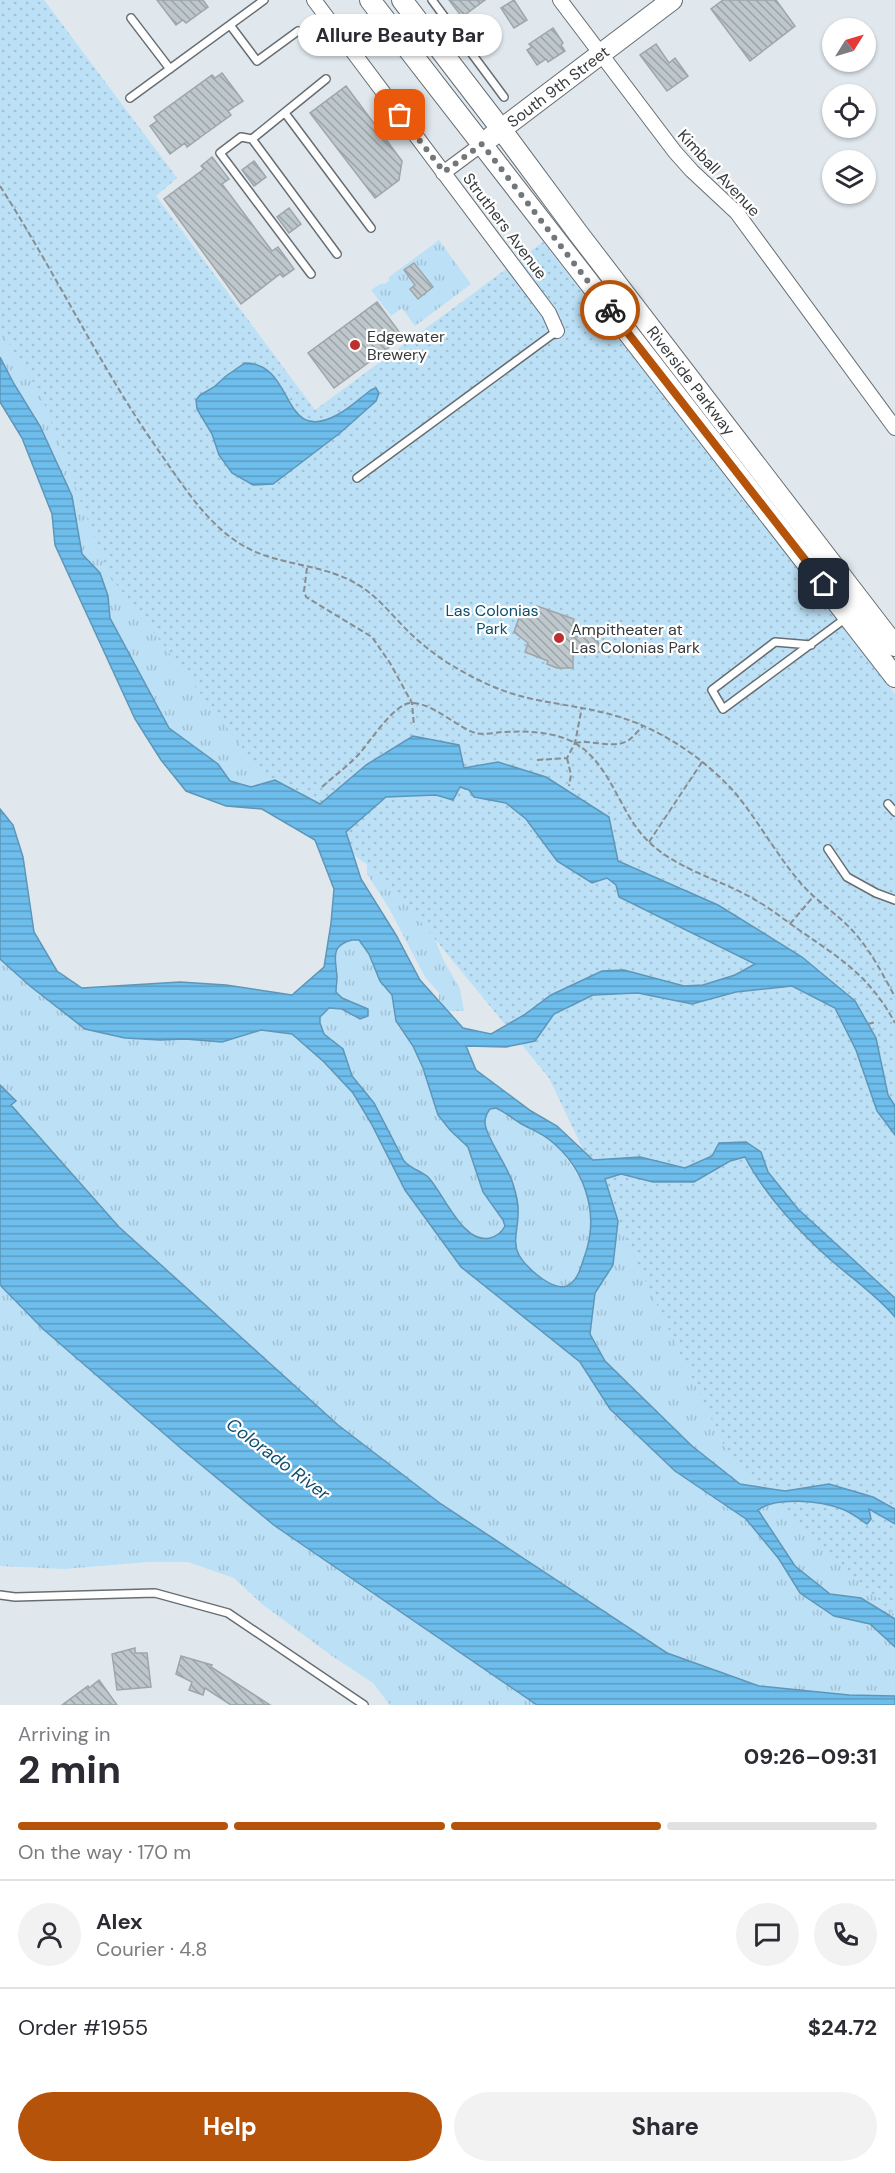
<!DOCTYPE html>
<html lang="en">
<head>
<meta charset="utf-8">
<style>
  :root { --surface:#fff; --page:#f2f2f3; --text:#2b2b33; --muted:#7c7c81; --line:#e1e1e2; --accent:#b45309 }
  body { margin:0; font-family:"DM Sans",sans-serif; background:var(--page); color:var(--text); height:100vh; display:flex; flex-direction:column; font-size:22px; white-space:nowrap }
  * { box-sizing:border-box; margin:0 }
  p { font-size:20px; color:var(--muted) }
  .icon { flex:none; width:33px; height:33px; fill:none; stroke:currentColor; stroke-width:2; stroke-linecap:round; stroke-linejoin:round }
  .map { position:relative; height:1705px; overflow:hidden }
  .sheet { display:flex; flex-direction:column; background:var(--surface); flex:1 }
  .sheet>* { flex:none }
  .needle { width:39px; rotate:53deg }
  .tools { position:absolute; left:822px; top:18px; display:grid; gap:12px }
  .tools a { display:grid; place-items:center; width:54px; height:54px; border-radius:50%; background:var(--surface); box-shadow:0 2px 4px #0004; font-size:30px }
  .pin { position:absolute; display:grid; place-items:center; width:51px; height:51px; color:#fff; margin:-26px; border-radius:12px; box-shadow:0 3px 9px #0006 }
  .courier { position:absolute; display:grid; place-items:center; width:60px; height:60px; margin:-30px; border:4px solid #b45309; border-radius:50%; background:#fff; color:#222; box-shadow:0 2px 8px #0007 }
  .bubble { position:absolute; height:42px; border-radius:21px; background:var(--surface); box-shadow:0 2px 4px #0004; font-size:20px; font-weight:700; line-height:42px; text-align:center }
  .head em { font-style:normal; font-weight:700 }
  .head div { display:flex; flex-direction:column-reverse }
  .head { display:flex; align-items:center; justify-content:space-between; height:102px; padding:0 18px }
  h1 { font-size:39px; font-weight:700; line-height:45px }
  .bar { display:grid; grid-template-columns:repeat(4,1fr); gap:9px 6px; align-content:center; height:72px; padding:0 18px }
  .bar i { height:8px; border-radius:4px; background:var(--line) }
  .bar .current { background:var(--accent) }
  .bar p { grid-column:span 4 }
  .line { display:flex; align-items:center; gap:15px; padding:0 18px; border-top:2px solid var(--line) }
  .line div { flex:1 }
  .round { display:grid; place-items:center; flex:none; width:63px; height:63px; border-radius:32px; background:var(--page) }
  .cta { display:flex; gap:12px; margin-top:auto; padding:12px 18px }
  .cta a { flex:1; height:69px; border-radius:36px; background:var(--accent); color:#fff; font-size:24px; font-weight:700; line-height:69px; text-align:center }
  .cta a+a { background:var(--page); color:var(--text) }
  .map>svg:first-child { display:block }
</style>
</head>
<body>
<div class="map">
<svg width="895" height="1705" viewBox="0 0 895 1705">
  <defs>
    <pattern id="grass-tufts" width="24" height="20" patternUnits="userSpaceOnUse" patternTransform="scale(1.5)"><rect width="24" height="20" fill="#bce0f6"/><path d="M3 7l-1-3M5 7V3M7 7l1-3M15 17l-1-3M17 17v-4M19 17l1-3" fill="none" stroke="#a2c1d4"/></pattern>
    <pattern id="park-dots" width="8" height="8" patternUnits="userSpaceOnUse" patternTransform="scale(1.5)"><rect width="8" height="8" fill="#bce0f6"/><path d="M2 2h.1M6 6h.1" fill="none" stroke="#a2c1d4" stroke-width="1.8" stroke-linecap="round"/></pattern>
    <pattern id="water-rules" width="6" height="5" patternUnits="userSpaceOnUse" patternTransform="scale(1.5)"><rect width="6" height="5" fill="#6ebeed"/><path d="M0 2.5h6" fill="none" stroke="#5b9bc1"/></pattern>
    <pattern id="building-back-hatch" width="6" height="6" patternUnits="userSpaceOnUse" patternTransform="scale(1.5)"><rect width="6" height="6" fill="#bec7cc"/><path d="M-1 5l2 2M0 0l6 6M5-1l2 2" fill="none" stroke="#9ba3a7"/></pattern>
  </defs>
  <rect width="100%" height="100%" fill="#e0e8ee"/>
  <path fill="url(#grass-tufts)" d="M439,240L471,284L415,326L402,308L391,316L371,290L380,284H384L389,281V277Z
    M0,318L276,780L251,787L230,781L218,764L169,728L110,618L108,596L100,573L82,554L72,496L40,426L14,384L0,357Z
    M367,853L424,913L444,961L460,989L464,1011H448L439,1001V993L425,977L390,910L367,874Z
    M352,940H359L369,954L380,981L392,995L398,1027L413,1046L423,1068L438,1115L450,1130L468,1147L483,1192L503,1220L505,1226C502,1231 500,1233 495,1236C467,1250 438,1186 420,1172C415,1168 409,1167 404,1161L374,1103L352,1076L346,1057L339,1045L324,1034L320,1023V1017L329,1008L342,1009L360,1019L362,1006L342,998L336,992C336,987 337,982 337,977C336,959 329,946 352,940Z
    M0,959L30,986L85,1029L125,1038L160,1040L185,1039L222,1042L261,1030L292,1034L324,1062L353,1093L371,1123L405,1190L500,1296L538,1330L580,1362L610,1409L675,1471L746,1519L779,1559L801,1593L834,1616L869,1624L895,1647V1696L849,1695L759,1686L666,1653L441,1504L338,1425L119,1227L11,1105L16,1101L0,1085Z
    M496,1108C505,1112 512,1118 520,1123C529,1128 539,1132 548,1138C556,1144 563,1153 569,1162C589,1190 596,1213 587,1248C584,1259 580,1277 570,1284C555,1295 525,1268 519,1255C513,1243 517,1232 518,1219C519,1206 517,1196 513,1184C508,1167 485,1135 485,1121C485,1116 487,1113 490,1109Z
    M605,1179L785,1491L740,1484L692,1446L605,1361L590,1334L595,1293L613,1265Z
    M0,1285L43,1329L183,1450L275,1526L537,1705H390L373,1683L332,1656L262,1604L234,1578L188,1562H147L64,1569L0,1566Z
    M767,1503H791L895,1524V1619L861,1598L830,1594L795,1566L758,1510Z"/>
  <path fill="url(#park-dots)" d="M0,0H44L177,178L156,196L315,410L543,242L895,694V1615L731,1460L549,1078L384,877L288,807L107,572L41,395L0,329Z"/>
  <path fill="url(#water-rules)" stroke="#5e96b8" stroke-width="1.5" fill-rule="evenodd" d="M0,357L14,384L40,426L72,496L82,554L100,573L108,596L110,618L169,728L218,764L230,781L251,787L275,780L320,804L366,765L413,736L459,745L464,768L498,762L546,777L609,817L618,861L718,905L802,957L855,1001L876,1038L888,1095L895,1106V1135L877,1111L856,1050L835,1008L792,986L736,992L692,1004L638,993L593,995L554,1014L535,1041L506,1047L466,1046L476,1070L531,1111L557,1126L593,1160L640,1157L685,1168L712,1156L719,1143L746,1142L761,1152L768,1172L798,1209L895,1298V1317C876,1295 854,1280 832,1261C800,1233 765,1195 745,1157L730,1161L694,1182H653L621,1174L605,1179L618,1221L613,1265L595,1293L590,1334L605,1361L692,1446L740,1484L785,1491L829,1484L873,1497L895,1509V1524L869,1509L871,1519L867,1524C859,1519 851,1512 842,1509C821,1501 776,1496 758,1510L795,1566L830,1594L861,1598L895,1619V1647L870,1624L834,1616L800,1593L779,1559L746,1519L675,1471L610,1409L580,1362L461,1267L405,1190L371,1123L353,1093L324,1062L292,1034L261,1030L222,1042L185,1039L160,1040L125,1038L85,1029L30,986L0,959V809L13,825L23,857L34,932L57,971L82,988L180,982L226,985L292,995L324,967L331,923L334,889L315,840L262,809L226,806L186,791L161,760L135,719L55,545L52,514L22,438L0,402ZM460,787L469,790L474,797L506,803L526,819L557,861L592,883L607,878L616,885L619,897L755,964L735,975L703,985L684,986L624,970L602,971L551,995L524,1015L491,1034L463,1028L420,980L396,935L361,879L346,832L386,797L436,795L453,800ZM352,940H359L369,954L380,981L392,995L396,1021L413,1046L423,1068L438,1115L450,1130L468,1147L483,1192L503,1220L505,1226C502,1232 497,1236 490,1238C463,1245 443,1192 428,1177C421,1171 411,1169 404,1161L374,1103L352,1076L343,1049L324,1034L320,1023V1017L329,1008L342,1009L360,1019L368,1016V1009L342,998L336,992C336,987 337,982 337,977C336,959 329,946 352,940ZM496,1108C505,1112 512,1118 520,1123C530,1129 542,1133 551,1141C584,1168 599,1211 586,1252C582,1262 580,1277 570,1284C556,1295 526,1268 519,1255C512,1242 518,1229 518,1215C519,1204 516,1194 513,1184C508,1166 485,1136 485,1122C485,1117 487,1113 490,1109Z
    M245,363C296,363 280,446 337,415C349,409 360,398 371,390L376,388L379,393L376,401L340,433L273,484L253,485L232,473L219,455L212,434L197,409L196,400L200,395L214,387L226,376Z
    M0,1085L16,1101L11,1105L119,1227L338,1425L441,1504L667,1653L759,1686L849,1695L895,1696V1705H537L275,1526L183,1450L43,1329L0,1285Z"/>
  <path fill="url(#building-back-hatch)" stroke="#9da6ab" stroke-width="1.5" d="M157,0H203L208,7L186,23L183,20L176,25Z
    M449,0H485L462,17Z
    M514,0L527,20L514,28L501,8Z
    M723,0H776L795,26L750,61L711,9Z
    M553,28L563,43L561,45L565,51L548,62L546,59L537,65L527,50L532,47L529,44Z
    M656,44L669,63L675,58L688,76L667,91L640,55Z
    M222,73L243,101L228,111L231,115L202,136L187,147L185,143L170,154L150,126L157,121L154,117L212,75L215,78Z
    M346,86L402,161L399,180L375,198L310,113Z
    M212,157L229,179L222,184L272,251L278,247L294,269L283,277L280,274L241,304L164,199L204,169L201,166Z
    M254,161L266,177L254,186L242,170Z
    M289,208L301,224L289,233L277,217Z
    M414,263L433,287L418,299L410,289L415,285L404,270Z
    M377,302L403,337L334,388L308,353Z
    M537,606L574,619L573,623L577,624L572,638L595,632L601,652L573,653V668H557L547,664L548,661L525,652L528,643L514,632L520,615L528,618L532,609L535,610Z
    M135,1648V1653H147L151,1687L117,1690L112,1654Z
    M181,1656L212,1665L211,1667L270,1705H231L205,1688L203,1695L189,1690L192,1682L176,1674Z
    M99,1680L117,1705H62L88,1686L89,1688Z"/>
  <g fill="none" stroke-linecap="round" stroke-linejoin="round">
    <g stroke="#676e73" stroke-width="10">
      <path id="lane" d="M432,0L504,97
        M131,18L170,69
        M230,25L257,61L298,31
        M130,98L264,0
        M285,113L371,228
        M252,139L337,254
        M311,274L220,153L241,137L252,139L326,79
        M357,478L557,331
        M811,645L775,642L712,690L723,709L846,618
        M888,804L895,812
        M828,849L847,877L876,893L895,900
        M0,1595L15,1597L155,1593L228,1613L364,1705"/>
    </g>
    <g stroke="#676e73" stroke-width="16">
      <path id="street" d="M314,0L549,313L557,331
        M560,0L675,152L692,171L737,213L895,428
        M443,173L482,144"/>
    </g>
    <g stroke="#676e73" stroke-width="22">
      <g id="secondary">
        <path d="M370,0L895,677"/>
        <path id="s1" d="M402,0L501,129L578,233L895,646"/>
        <path id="s2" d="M491,137L672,0"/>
      </g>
    </g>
    <path stroke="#888d91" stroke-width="2" stroke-dasharray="6 3" stroke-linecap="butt" d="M0,186C57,275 102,371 163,457C183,486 204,518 233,539C270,567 318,561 357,584C379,597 394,618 412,635C424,646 439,658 453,666C476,680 502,692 528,698C568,707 600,708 639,724C675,739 711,765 736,794C759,822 776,854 799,881C813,898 830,909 846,924C868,945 881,971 895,997
      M307,568L304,591L306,597L372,637L390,663L412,703L414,726
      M575,743C592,739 614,750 629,740C634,736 639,730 643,726
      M567,758L571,775L569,786
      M537,760L567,758L575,743L582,707
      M322,787C334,776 348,766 359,754C370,742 393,705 410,703C432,702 455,726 475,733C483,735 494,733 502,732C526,731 551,731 573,742C612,763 619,815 650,843C680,871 723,880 757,901C773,910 787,922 802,932C844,961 870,977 895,1023
      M649,842L702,762
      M790,924L813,897
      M868,1024L876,1022"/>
    <use href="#lane" stroke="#fff" stroke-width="7"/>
    <use href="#street" stroke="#fff" stroke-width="14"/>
    <use href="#secondary" stroke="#fff" stroke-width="20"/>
  </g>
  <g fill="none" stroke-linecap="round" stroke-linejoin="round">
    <path stroke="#72777a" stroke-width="6" stroke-dasharray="0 10.8" d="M400,115L444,172L482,144L610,310"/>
    <path stroke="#b45309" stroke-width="8" d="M610,310L824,584"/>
  </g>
  <g fill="#be2f2f" stroke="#fff" stroke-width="2">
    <circle cx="355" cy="345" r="6"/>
    <circle cx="559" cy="638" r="6"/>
  </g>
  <g text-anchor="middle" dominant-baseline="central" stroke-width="4.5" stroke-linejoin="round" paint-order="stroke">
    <g font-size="16" fill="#373a3c" stroke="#fff">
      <text stroke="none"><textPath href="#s2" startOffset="84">South 9th Street</textPath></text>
      <text transform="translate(719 173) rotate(47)">Kimball Avenue</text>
      <text transform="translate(505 226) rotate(53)">Struthers Avenue</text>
      <text stroke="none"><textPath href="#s1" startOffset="478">Riverside Parkway</textPath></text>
    </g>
    <g font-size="16" fill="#373a3c" stroke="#fff" text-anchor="start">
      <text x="367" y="336">Edgewater<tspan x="367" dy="18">Brewery</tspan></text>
      <text x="571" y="629">Ampitheater at<tspan x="571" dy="18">Las Colonias Park</tspan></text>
    </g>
    <g font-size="16" fill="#0e4f6e" stroke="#fff">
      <text x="492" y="610">Las Colonias<tspan x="492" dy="18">Park</tspan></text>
    </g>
    <g font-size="18" font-style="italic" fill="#125170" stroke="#fff">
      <text transform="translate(278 1459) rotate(37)">Colorado River</text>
    </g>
  </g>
</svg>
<div class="tools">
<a><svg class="needle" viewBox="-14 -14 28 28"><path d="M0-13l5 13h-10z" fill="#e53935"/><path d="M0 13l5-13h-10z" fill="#7c7c81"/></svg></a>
<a><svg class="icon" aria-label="locate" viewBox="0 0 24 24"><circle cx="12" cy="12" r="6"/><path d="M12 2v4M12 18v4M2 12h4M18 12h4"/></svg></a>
<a><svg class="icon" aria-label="layers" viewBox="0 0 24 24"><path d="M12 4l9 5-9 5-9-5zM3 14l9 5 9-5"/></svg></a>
</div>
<div class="pin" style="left:400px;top:115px;background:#ea580c"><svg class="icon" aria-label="bag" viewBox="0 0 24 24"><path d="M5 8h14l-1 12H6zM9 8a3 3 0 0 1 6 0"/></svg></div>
<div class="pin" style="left:824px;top:584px;background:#1f2937"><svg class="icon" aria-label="home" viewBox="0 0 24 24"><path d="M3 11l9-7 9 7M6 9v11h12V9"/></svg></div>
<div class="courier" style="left:610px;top:310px"><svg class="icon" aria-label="bike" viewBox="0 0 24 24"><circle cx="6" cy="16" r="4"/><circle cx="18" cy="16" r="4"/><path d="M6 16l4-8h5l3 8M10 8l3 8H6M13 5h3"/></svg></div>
<div class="bubble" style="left:298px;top:14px;width:204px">Allure Beauty Bar</div>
</div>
<section class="sheet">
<div class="head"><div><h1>2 min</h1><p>Arriving in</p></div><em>09:26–09:31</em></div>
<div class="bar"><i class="current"></i><i class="current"></i><i class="current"></i><i></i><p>On the way · 170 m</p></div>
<div class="line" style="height:108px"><a class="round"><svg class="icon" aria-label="person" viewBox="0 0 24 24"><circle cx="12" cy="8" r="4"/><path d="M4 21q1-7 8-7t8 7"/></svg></a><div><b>Alex</b><p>Courier · 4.8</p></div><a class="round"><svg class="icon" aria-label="chat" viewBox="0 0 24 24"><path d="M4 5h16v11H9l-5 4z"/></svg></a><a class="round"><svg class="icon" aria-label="phone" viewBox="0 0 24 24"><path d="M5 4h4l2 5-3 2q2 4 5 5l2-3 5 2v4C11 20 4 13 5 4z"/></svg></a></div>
<div class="line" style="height:78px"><div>Order #1955</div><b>$24.72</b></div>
<div class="cta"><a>Help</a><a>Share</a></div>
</section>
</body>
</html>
